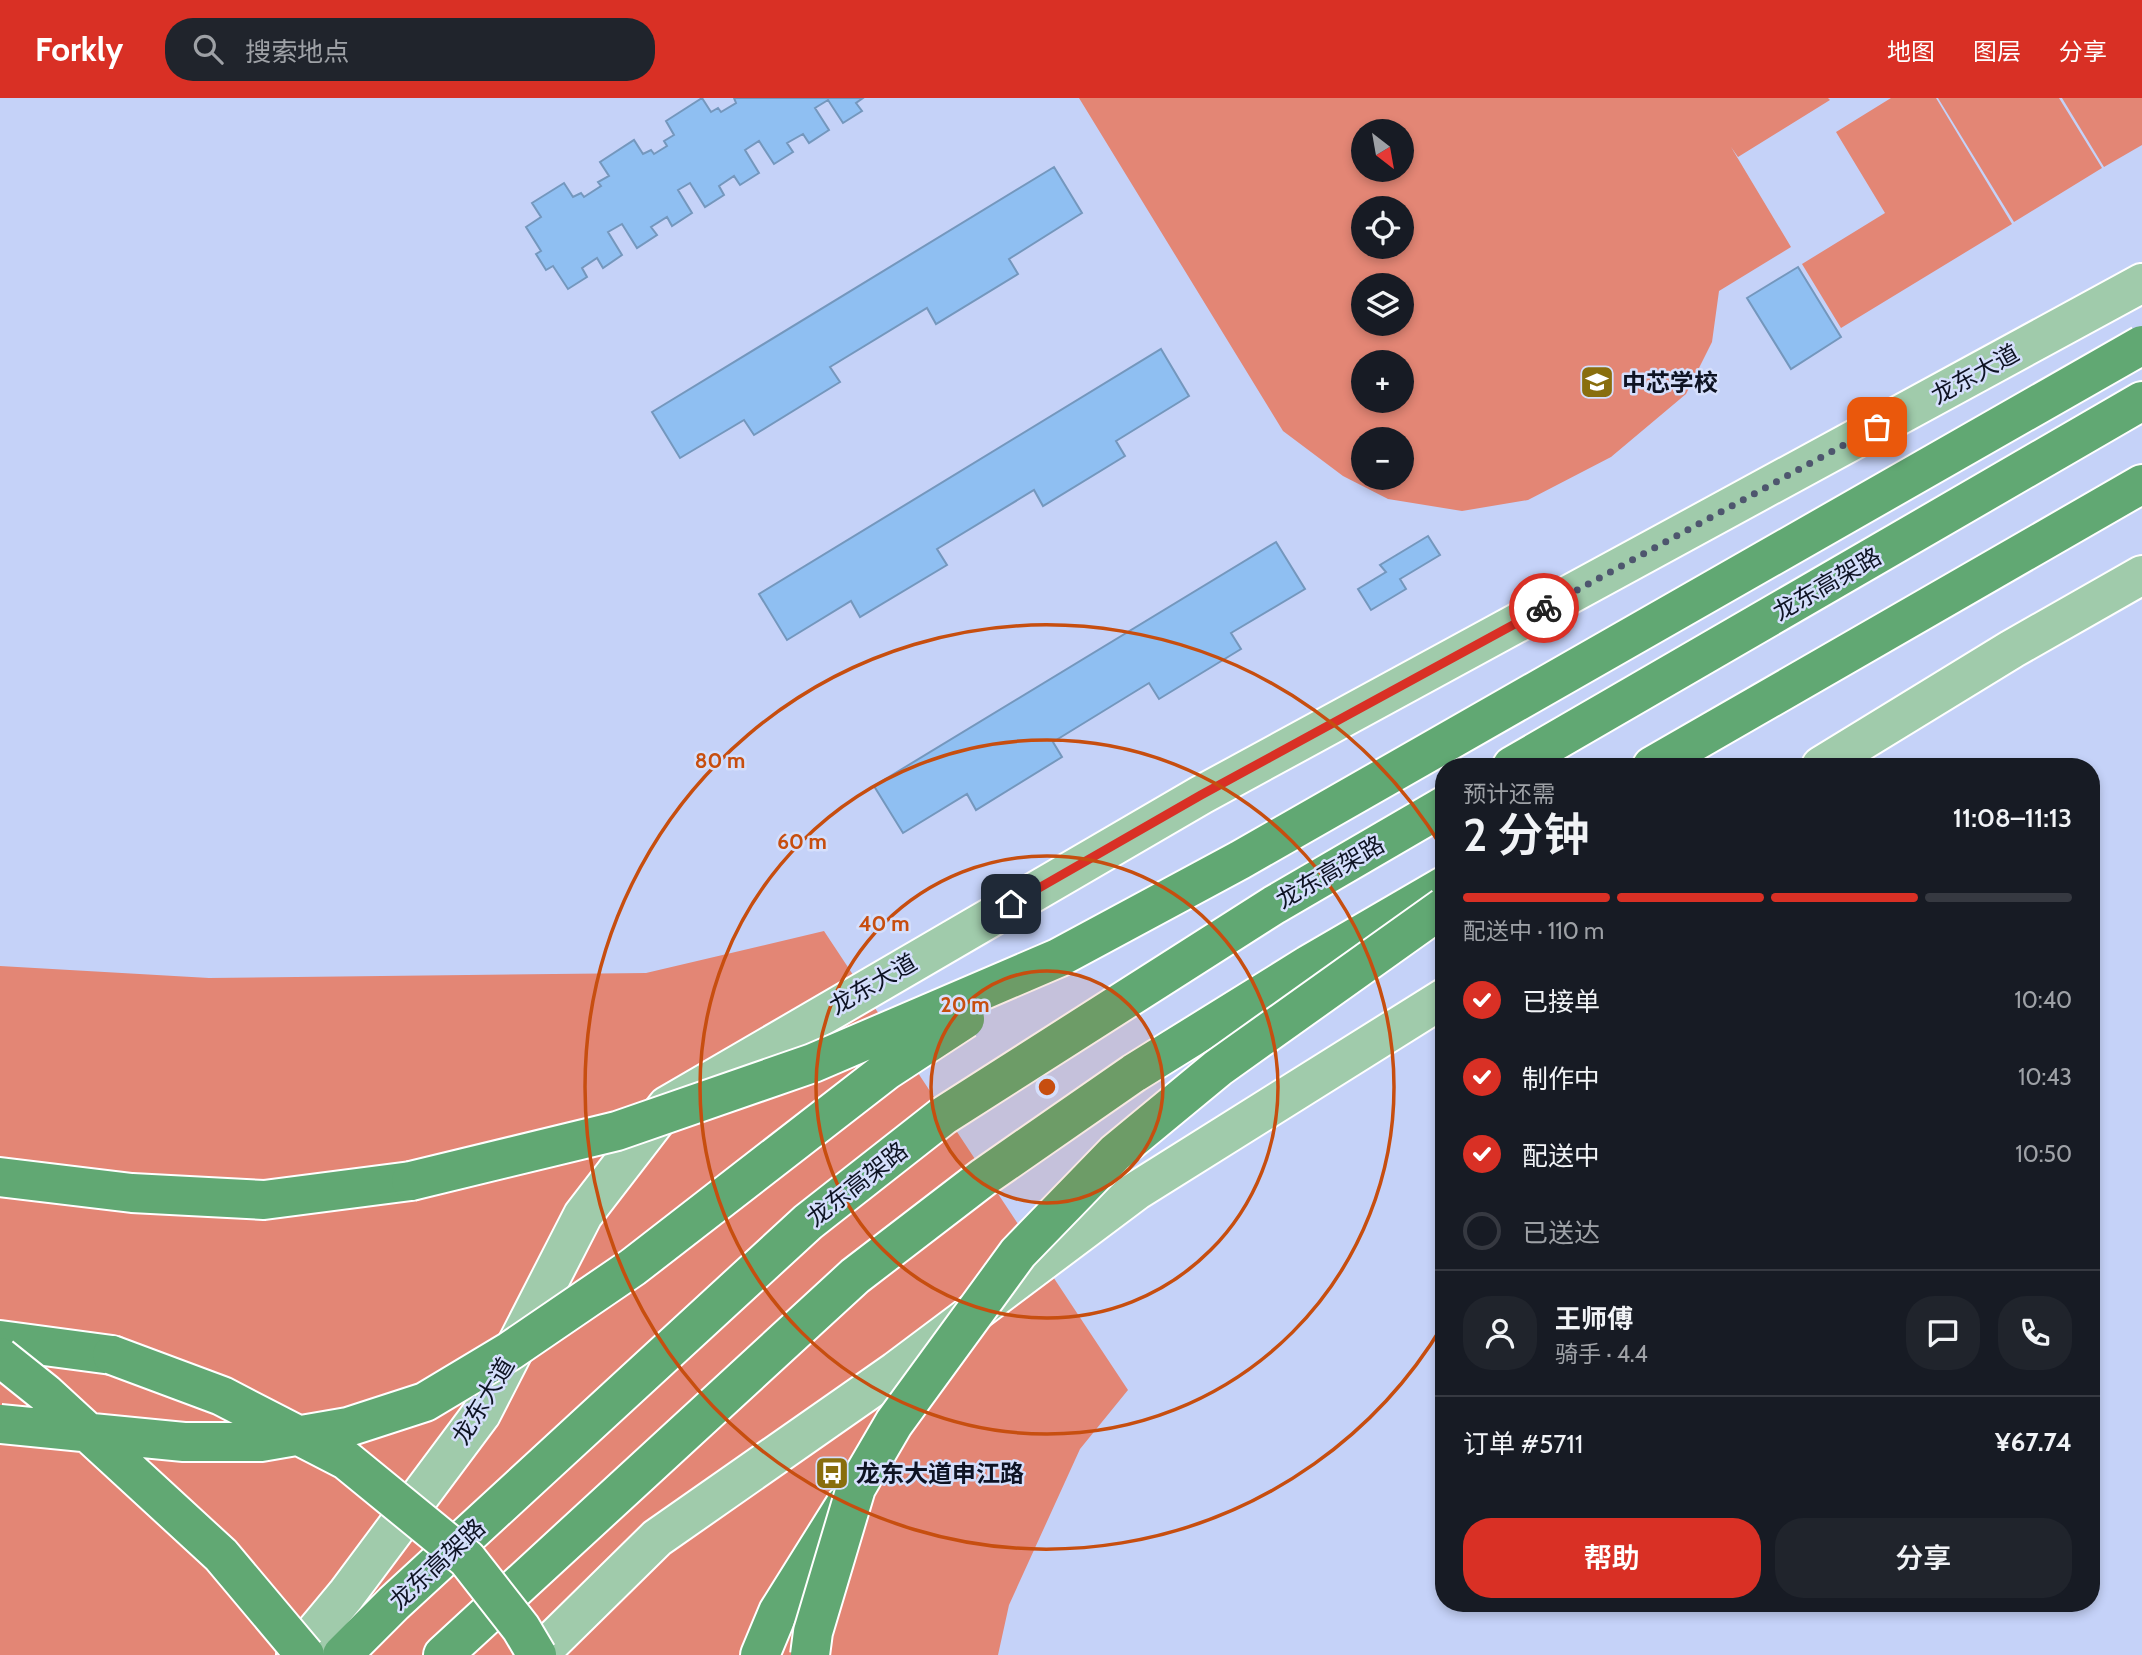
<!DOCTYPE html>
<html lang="zh">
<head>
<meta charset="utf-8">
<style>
  :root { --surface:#171b24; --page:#20242c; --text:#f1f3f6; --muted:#9ea1a6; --line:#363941; --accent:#d93025 }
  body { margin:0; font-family:Cabin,"Noto Sans SC",sans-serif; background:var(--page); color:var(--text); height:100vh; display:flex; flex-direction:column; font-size:26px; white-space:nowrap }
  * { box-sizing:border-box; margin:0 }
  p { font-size:23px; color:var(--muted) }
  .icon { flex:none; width:38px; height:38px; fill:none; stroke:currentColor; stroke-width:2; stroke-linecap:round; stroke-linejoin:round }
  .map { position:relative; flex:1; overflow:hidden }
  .details { position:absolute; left:1435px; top:660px; width:665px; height:854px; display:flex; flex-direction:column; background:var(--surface); border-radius:28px; box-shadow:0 4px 10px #0003 }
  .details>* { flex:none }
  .needle { width:46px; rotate:149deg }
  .buttons { position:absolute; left:1351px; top:21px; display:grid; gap:14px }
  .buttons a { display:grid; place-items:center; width:63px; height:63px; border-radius:50%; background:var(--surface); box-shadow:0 4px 10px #0003; font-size:35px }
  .pin { position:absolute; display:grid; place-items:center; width:60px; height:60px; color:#fff; margin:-30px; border-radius:14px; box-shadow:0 4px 10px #0006 }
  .courier { position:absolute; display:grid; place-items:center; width:70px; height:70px; margin:-35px; border:5px solid #d93025; border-radius:50%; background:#fff; color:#222; box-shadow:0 2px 9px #0007 }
  .summary em { font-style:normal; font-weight:600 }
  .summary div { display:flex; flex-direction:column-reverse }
  .summary { display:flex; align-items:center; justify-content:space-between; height:119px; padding:0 28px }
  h1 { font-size:46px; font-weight:600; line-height:52px }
  .bar { display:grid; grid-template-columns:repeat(4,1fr); gap:10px 7px; align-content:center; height:84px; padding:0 28px }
  .bar i { height:9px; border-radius:5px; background:var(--line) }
  .bar .active { background:var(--accent) }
  .bar p { grid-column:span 4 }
  .line { display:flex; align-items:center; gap:18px; padding:0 28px; border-top:2px solid var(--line) }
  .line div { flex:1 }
  .round { display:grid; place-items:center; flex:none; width:74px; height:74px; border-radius:28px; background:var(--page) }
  ol { padding:0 28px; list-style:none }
  li { display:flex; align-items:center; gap:21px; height:77px }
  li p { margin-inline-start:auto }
  li .icon { padding:7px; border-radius:50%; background:var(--accent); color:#fff; stroke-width:4 }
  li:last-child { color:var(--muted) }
  li i { width:38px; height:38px; border:4px solid var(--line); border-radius:50% }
  .button { display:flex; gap:14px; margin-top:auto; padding:14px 28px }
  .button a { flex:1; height:80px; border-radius:28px; background:var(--accent); color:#fff; font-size:28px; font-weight:600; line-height:80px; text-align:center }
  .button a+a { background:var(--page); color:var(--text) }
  header { display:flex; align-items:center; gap:42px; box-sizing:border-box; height:98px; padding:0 35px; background:var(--accent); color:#fff }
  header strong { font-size:33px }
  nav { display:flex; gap:38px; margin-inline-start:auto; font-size:24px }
  .search { width:490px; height:63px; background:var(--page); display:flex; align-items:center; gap:18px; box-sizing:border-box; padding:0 24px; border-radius:28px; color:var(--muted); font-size:26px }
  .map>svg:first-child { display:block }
</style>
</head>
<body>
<header>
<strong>Forkly</strong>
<div class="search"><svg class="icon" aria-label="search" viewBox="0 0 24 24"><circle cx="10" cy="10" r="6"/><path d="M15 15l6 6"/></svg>搜索地点</div>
<nav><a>地图</a><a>图层</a><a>分享</a></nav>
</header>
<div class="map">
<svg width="2142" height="1557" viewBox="0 0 2142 1557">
  <rect width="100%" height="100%" fill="#c5d2f8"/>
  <path fill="#e38675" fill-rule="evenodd" d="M1079,0H1828L1830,2L1738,59L1731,49L1791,149L1719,193L1712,244L1686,296L1611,359L1528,402L1462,413L1388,401L1343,378L1283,333ZM1402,33V72H1363V33ZM1402,110V149H1363V110ZM1402,187V226H1363V187ZM1363,264H1402V303H1363ZM1402,341V380H1363V341Z
    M1891,0H1936L2012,126L1841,230L1802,166L1885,115L1836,34Z
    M1938,0H2059L2102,70L2014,124Z
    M2062,0H2142V47L2104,69Z
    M824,833L1128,1292L1080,1351L1009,1507L998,1557H0V868L209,880L646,875Z"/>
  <path fill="#8fbff2" stroke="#7497bd" stroke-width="2" d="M702,0L711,14L718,10L721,14L736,5L734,0H863L856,5L862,13L843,25L828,2L815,10L829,32L809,45L803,36L787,45L793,54L774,66L759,43L745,52L759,75L740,87L734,78L719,88L724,97L705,109L690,85L678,92L692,115L672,128L667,119L651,129L657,137L637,150L622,126L608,134L622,157L603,170L597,160L582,170L587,179L568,191L553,168L546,172L536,156L541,153L526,129L541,119L532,105L564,85L573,99L581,95L584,99L601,88L598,84L609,78L600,64L634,42L643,56L651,52L654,56L667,48L664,43L674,37L666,23Z
    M1054,69L1082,115L1009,161L1018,176L936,226L927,210L830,269L840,284L754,337L744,322L680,360L652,314Z
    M1798,169L1841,239L1791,271L1747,200Z
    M1161,251L1189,298L1116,343L1125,358L1043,408L1034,392L937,451L947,467L860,519L851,503L787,542L759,496Z
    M1428,438L1440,457L1400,481L1406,491L1371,512L1358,491L1386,474L1380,467Z
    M1276,444L1305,491L1231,535L1241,551L1159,601L1149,585L1053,644L1062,659L976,712L967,696L903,735L874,688Z"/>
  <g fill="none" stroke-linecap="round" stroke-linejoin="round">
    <g stroke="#fff" stroke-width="42">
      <path id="primary" d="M1821,668L2012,551L2142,477
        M296,1557L346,1497L481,1316L583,1117L667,1008L1201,697L2142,185
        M538,1557L657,1440L896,1273L1136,1093L1444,900"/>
    </g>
    <g stroke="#fff" stroke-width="42">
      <path id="highway" d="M1512,668L2142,303
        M1652,668L2142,386
        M0,1079L132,1095L264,1102L411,1083
        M0,1242L112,1257
        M342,1557L394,1505L808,1124L943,1018L1274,807L1444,708
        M443,1557L855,1178L984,1079L1134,975L1308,867L1444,788
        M760,1557L778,1514L845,1407"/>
    </g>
    <use href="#primary" stroke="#a0cbab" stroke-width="38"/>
    <use href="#highway" stroke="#61a873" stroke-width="38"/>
    <g stroke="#fff" stroke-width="42" stroke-linecap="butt">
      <path id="highway-bridge" d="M411,1083L617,1033L813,965L1058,860L1240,762L2142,247
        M112,1257L222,1298L346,1362L467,1461L521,1530L537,1557
        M0,1259L45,1295L221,1457L305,1557
        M0,1326L184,1344H261L348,1329L425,1304L510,1253L633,1169L887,972L965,921
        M810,1557L813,1534L856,1390L894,1325L1018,1155L1115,1055L1218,970L1444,809"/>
    </g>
    <use href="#highway-bridge" stroke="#61a873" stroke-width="38"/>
  </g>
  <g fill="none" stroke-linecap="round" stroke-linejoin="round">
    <path stroke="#4e566e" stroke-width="7" stroke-dasharray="0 12.6" d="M1544,510L1877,329"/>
    <path stroke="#d93025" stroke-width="9" d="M1011,806L1201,697L1544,510"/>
  </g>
  <circle cx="1047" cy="989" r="116" fill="#c74e0f" fill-opacity=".12"/>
  <g fill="none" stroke="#c74e0f" stroke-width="3.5">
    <circle cx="1047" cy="989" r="116"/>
    <circle cx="1047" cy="989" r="231"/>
    <circle cx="1047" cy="989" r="347"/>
    <path d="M1443 1227A462 462 0 1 1 1443 751"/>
  </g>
  <defs>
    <g id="school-square" transform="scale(1.75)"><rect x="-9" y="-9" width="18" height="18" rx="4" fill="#896e0d" stroke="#d5dffc"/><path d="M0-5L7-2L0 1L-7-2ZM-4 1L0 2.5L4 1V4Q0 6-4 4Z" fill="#fff"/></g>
    <g id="bus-square" transform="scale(1.75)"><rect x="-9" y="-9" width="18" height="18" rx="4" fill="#896e0d" stroke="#d5dffc"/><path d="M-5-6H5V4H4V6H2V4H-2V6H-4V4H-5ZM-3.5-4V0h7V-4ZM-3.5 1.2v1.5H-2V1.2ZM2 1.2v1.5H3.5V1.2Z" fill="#fff"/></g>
  </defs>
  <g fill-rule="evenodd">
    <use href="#school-square" x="1597" y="284"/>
    <use href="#bus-square" x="832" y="1375"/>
  </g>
  <g text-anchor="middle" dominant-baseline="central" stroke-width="5" stroke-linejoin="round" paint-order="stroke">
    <g font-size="24" fill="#0e1323" stroke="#d5dffc">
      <text transform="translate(1975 276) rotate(-29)">龙东大道</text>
      <text transform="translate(1827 486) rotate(-30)">龙东高架路</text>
      <text transform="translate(1330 774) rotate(-30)">龙东高架路</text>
      <text transform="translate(873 886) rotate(-30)">龙东大道</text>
      <text transform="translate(857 1086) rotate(-38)">龙东高架路</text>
      <text transform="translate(483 1303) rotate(-59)">龙东大道</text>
      <text transform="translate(437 1466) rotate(-43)">龙东高架路</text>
    </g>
    <g font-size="24" font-weight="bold" fill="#0e1323" stroke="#d5dffc" text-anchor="start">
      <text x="1622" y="284">中芯学校</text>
      <text x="856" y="1375">龙东大道申江路</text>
    </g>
  </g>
  <circle cx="1047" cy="989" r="10" fill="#c74e0f" stroke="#d5dffc" stroke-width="3.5"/>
  <g font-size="21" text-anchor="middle" font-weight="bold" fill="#c74e0f" stroke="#d5dffc" stroke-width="5" stroke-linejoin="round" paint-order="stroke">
    <text x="720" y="670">80 m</text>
    <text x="802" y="751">60 m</text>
    <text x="884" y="833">40 m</text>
    <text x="965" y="914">20 m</text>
  </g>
</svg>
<div class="buttons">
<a><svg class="needle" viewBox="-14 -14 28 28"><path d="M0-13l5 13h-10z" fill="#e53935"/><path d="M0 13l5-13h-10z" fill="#9ea1a6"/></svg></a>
<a><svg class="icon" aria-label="locate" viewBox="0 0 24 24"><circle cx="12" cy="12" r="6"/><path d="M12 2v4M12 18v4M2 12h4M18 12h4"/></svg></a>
<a><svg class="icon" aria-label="layers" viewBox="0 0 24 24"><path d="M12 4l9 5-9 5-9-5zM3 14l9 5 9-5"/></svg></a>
<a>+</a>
<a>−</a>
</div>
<div class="pin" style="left:1877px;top:329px;background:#ea580c"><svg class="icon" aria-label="bag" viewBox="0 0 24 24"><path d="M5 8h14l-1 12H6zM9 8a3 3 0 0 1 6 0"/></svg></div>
<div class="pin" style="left:1011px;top:806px;background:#1f2937"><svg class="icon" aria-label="home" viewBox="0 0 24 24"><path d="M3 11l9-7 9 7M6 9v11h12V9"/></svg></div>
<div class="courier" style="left:1544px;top:510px"><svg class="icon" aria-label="bike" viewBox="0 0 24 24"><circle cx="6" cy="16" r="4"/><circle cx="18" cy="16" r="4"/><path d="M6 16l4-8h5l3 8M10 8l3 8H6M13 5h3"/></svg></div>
<section class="details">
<div class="summary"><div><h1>2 分钟</h1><p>预计还需</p></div><em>11:08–11:13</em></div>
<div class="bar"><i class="active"></i><i class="active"></i><i class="active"></i><i></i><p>配送中 · 110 m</p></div>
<ol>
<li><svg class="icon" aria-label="check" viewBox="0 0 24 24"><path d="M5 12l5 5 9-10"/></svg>已接单<p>10:40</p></li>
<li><svg class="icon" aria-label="check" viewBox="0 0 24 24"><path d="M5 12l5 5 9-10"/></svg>制作中<p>10:43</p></li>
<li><svg class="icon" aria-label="check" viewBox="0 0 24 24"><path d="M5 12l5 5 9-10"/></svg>配送中<p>10:50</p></li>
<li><i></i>已送达</li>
</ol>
<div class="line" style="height:126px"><a class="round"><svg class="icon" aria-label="person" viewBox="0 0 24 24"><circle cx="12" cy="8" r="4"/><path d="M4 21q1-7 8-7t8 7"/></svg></a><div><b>王师傅</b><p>骑手 · 4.4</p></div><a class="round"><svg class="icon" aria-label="chat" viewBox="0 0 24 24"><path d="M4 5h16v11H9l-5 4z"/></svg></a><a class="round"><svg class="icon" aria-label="phone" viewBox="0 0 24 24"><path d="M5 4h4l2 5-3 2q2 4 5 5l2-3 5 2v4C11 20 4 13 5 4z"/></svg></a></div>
<div class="line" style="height:91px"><div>订单 #5711</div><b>¥67.74</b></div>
<div class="button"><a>帮助</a><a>分享</a></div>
</section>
</div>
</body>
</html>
